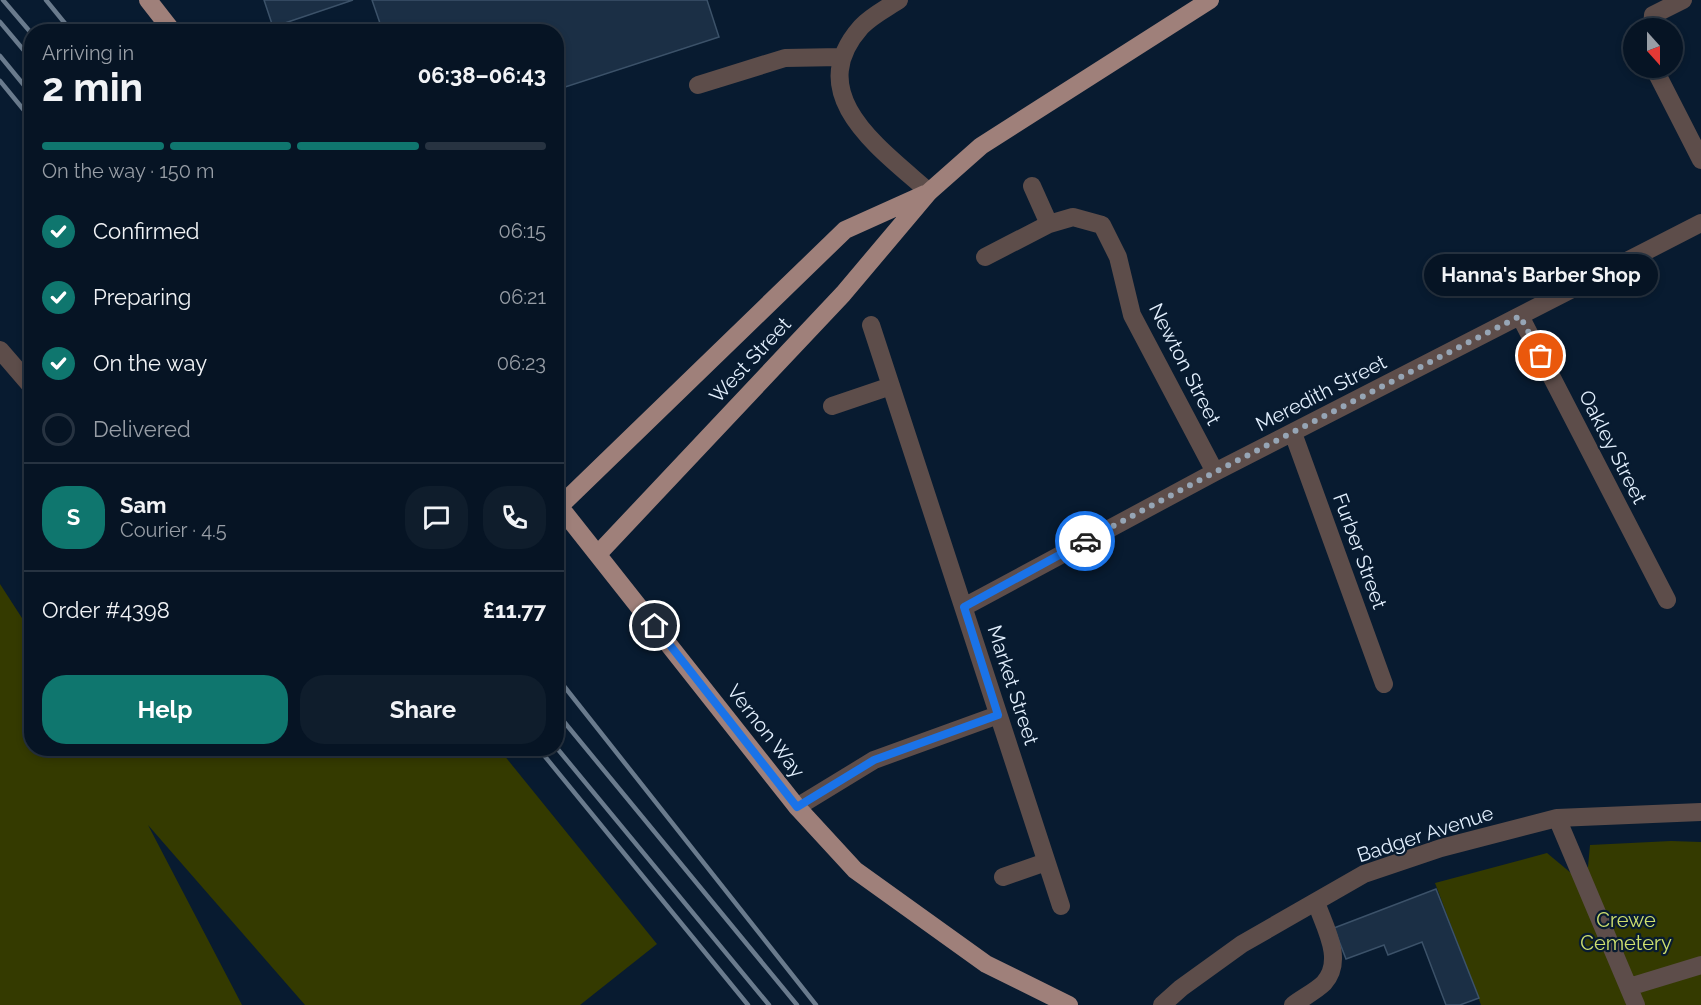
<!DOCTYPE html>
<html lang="en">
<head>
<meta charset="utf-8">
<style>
  :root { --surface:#061424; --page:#0f1d2c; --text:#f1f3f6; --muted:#989ea6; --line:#273341; --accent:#0f766e }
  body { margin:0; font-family:Raleway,sans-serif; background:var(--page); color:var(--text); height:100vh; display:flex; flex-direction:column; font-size:22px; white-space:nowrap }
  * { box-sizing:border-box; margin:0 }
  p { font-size:20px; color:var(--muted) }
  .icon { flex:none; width:33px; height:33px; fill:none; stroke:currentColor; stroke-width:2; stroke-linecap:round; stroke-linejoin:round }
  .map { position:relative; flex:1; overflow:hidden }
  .details { position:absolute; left:24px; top:24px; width:540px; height:732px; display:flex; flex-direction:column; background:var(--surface); border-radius:24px; box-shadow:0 3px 9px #0003,0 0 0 2px var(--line) }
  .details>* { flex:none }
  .needle { width:39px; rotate:159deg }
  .tools { position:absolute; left:1623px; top:18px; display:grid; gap:12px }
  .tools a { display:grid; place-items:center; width:60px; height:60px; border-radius:50%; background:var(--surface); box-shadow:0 3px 9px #0003,0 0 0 2px var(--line); font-size:30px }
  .pin { position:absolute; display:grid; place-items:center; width:51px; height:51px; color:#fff; margin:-26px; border:3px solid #fff; border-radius:50%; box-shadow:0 2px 6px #0007 }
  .courier { position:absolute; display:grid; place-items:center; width:60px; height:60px; margin:-30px; border:4px solid #1a73e8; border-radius:50%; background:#fff; color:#222; box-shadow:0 2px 8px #0007 }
  .bubble { position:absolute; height:42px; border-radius:21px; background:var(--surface); box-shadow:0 3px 9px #0003,0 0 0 2px var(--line); font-size:20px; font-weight:700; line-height:42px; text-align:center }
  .headline em { font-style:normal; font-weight:700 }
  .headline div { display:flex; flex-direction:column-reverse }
  .headline { display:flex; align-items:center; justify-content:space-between; height:102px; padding:0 18px }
  h1 { font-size:39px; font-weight:700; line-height:45px }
  .bar { display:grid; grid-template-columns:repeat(4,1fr); gap:9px 6px; align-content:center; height:72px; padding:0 18px }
  .bar i { height:8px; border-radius:4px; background:var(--line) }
  .bar .current { background:var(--accent) }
  .bar p { grid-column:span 4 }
  .line { display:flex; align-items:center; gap:15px; padding:0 18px; border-top:2px solid var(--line) }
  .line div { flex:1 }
  .round { display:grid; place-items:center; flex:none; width:63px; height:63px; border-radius:24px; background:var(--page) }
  ol { padding:0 18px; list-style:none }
  li { display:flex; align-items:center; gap:18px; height:66px }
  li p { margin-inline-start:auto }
  li .icon { padding:6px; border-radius:50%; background:var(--accent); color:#fff; stroke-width:4 }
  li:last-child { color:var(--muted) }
  li i { width:33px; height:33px; border:3px solid var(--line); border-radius:50% }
  .button { display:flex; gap:12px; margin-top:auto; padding:12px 18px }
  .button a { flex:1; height:69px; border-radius:24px; background:var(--accent); color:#fff; font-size:24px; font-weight:700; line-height:69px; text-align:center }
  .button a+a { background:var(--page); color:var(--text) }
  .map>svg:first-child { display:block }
</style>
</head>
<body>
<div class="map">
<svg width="1701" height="1005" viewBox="0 0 1701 1005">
  <rect width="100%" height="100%" fill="#081b30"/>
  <path fill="#343a00" d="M0,584L31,632L32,748L499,749L657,944L580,1005H305L148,825L242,1005H0Z
    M1671,841L1701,842V1005H1481L1435,883L1547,853L1571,873L1588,867L1590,845Z"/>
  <path fill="#1b2f45" stroke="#3c5269" stroke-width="1.5" d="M264,0H353L273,27Z
    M372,0H707L719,37L556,90V32H383Z
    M1436,889L1479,998L1460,1005H1446L1422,942L1388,955L1384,945L1346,959L1334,928Z"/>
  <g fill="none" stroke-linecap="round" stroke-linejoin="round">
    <path stroke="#5d4d4a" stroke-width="18" d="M899,0C887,8 871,16 861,27C801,95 881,149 929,192
      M1652,28L1653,15L1683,0
      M1654,68L1701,160
      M698,85L785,58L841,57
      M1032,186L1049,224
      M985,257L1049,224L1073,217L1102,225L1118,257L1132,315L1215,472
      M1520,316L1667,600
      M871,325L1061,906
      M0,350L32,387
      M832,406L891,386
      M1293,433L1384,684
      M964,607L1215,472L1701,223
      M797,807L874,760L998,715
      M1557,818L1636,1005
      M1003,877L1046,862
      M1629,987L1701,965
      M1162,1005L1181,988L1242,944L1364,874L1441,848L1557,818L1701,812
      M1293,1005C1302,998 1316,991 1324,983C1345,960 1324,926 1316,902"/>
    <path stroke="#9f807a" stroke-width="18" d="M148,0L173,32
      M556,502L797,807L855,870L986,964L1069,1005
      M560,506L845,230L925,194
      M598,554L843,294L929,192L981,146L1210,0"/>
    <path stroke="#6a7b8d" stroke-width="4.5" d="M3,0L32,34
      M46,0L72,32
      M0,22L32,60
      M0,56L32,95
      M0,81L32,120
      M556,676L816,1005
      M556,712L797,1005
      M556,747L769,1005
      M538,748L748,1005"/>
  </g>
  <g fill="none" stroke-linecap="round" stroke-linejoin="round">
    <path stroke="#96a5b5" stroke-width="6" stroke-dasharray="0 10.8" d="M1085,541L1215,472L1520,316L1541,356"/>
    <path stroke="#1a73e8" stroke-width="8" d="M655,626L797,807L874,760L998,715L964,607L1085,541"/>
  </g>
  <g text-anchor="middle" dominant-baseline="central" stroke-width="4.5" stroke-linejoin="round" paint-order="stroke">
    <g font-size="20" fill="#e2effd" stroke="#081b30">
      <text transform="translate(750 360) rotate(-47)">West Street</text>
      <text transform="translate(1185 364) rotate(63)">Newton Street</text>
      <text transform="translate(1321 393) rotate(-27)">Meredith Street</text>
      <text transform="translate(1613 447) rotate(63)">Oakley Street</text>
      <text transform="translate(1360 551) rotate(70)">Furber Street</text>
      <text transform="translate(1013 685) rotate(72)">Market Street</text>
      <text transform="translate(766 731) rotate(52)">Vernon Way</text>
      <text transform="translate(1425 834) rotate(-18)">Badger Avenue</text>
    </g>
    <g font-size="20" fill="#cfe06f" stroke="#081b30">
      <text x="1626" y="920">Crewe<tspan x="1626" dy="23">Cemetery</tspan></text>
    </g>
  </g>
</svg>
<div class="tools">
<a><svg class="needle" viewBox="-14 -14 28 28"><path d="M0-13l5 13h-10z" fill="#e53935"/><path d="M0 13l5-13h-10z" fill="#989ea6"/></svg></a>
</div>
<div class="pin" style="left:1541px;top:356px;background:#ea580c"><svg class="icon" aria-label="bag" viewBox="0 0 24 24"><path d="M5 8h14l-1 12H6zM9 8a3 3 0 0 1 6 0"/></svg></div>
<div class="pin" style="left:655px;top:626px;background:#1f2937"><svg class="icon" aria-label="home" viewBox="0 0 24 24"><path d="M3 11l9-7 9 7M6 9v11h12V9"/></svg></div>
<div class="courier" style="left:1085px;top:541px"><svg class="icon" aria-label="car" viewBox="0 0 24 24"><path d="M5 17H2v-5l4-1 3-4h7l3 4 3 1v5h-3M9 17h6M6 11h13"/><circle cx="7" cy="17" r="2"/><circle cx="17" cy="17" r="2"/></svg></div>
<div class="bubble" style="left:1424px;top:254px;width:234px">Hanna's Barber Shop</div>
<section class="details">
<div class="headline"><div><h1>2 min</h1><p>Arriving in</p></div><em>06:38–06:43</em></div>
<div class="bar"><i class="current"></i><i class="current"></i><i class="current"></i><i></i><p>On the way · 150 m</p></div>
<ol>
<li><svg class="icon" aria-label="check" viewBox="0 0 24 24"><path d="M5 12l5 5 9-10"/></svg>Confirmed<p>06:15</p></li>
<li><svg class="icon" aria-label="check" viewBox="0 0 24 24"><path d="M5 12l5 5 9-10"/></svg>Preparing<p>06:21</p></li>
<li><svg class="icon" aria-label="check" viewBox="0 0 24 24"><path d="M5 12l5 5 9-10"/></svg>On the way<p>06:23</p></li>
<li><i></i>Delivered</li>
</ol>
<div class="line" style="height:108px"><b class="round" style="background:var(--accent);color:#fff">S</b><div><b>Sam</b><p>Courier · 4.5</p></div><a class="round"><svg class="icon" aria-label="chat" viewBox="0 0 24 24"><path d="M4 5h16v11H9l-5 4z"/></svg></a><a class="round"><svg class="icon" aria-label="phone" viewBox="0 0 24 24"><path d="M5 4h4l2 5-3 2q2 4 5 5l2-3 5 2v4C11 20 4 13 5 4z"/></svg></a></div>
<div class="line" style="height:78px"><div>Order #4398</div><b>£11.77</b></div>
<div class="button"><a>Help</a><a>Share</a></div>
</section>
</div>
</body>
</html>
